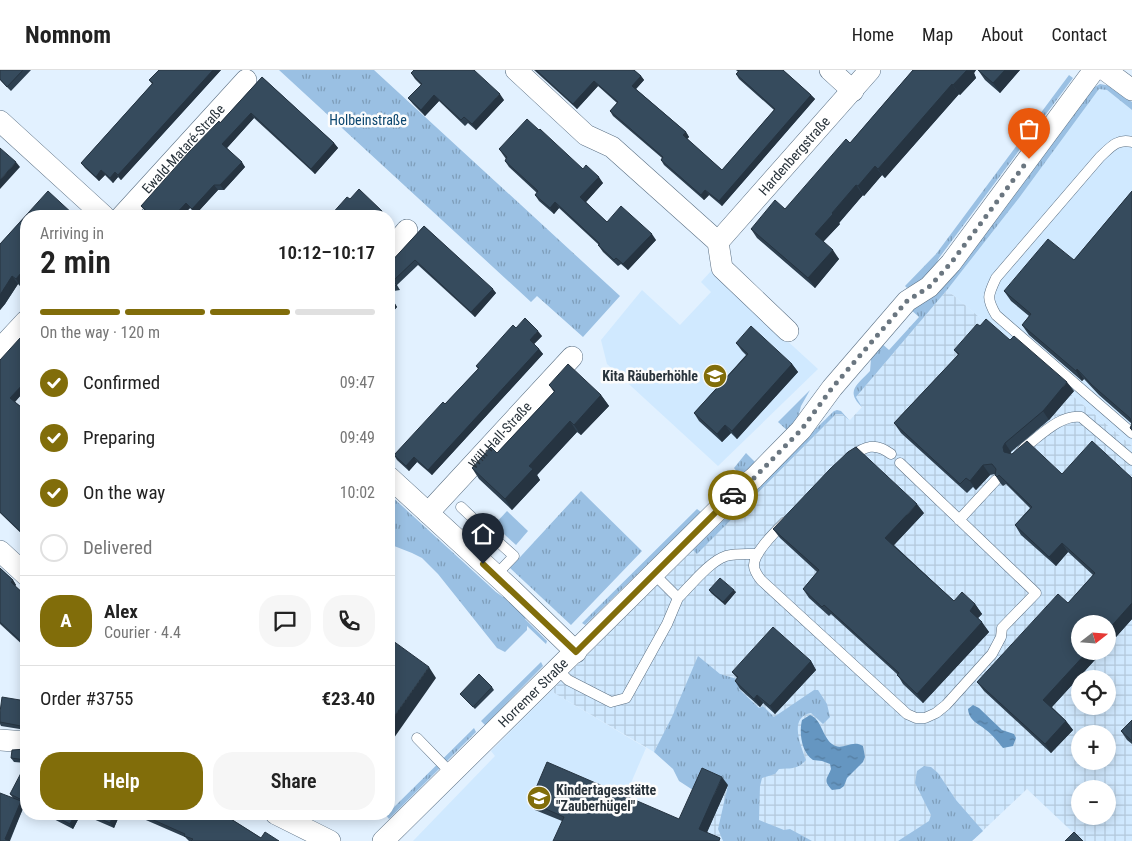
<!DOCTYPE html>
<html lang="en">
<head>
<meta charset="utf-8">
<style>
  :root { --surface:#fff; --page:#f6f6f6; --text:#222; --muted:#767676; --line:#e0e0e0; --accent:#816d0a }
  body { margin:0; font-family:"Roboto Condensed",sans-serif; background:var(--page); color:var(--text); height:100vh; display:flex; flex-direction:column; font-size:19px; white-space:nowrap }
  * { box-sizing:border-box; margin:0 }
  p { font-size:16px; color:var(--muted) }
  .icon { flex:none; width:28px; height:28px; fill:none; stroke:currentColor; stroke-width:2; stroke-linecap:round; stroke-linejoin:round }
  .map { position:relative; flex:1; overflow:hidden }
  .panel { position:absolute; left:20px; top:140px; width:375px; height:610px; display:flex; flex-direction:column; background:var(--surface); border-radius:20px; box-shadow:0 2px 12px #0003 }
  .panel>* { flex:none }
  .needle { width:32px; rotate:73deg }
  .controls { position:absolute; left:1071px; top:545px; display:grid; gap:10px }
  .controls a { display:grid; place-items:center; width:45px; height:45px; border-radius:50%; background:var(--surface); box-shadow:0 2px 12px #0003; font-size:25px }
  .pin { position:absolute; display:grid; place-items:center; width:42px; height:42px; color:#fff; margin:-51px -21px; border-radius:50% 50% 50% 0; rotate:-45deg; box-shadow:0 0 5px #0007 }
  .pin .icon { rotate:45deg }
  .courier { position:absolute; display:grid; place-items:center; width:50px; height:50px; margin:-25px; border:4px solid #816d0a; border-radius:50%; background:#fff; color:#222; box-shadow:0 1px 6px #0007 }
  .summary em { font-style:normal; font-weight:600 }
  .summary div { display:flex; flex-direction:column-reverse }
  .summary { display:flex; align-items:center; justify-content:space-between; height:85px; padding:0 20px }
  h1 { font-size:32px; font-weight:600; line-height:38px }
  .bar { display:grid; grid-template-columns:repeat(4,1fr); gap:8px 5px; align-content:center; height:60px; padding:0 20px }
  .bar i { height:6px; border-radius:4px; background:var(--line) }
  .bar .current { background:var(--accent) }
  .bar p { grid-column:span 4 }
  .line { display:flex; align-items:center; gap:12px; padding:0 20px; border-top:1px solid var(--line) }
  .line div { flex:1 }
  .round { display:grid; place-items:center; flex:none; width:52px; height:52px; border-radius:20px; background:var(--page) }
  ol { padding:0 20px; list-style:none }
  li { display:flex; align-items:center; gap:15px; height:55px }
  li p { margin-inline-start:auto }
  li .icon { padding:5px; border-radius:50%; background:var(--accent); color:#fff; stroke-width:4 }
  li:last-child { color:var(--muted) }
  li i { width:28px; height:28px; border:2px solid var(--line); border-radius:50% }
  .action { display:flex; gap:10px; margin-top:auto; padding:10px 20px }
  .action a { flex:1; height:58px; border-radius:20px; background:var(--accent); color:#fff; font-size:20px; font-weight:600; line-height:58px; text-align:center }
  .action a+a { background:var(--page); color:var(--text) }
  header { display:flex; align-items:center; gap:30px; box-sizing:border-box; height:70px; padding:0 25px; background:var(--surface); border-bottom:1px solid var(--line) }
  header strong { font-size:24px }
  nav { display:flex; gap:28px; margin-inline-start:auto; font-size:18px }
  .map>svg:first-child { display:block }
</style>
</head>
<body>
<header>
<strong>Nomnom</strong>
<nav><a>Home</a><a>Map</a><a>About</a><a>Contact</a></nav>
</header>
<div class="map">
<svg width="1132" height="771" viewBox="0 0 1132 771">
  <defs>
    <pattern id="industrial-grid" width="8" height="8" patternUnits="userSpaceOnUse" patternTransform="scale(1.25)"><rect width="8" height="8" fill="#d0e9ff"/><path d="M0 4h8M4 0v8" fill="none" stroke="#b3c8db"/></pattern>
    <pattern id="grass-tufts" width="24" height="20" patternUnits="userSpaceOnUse" patternTransform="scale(1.25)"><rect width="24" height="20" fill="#9ac0e3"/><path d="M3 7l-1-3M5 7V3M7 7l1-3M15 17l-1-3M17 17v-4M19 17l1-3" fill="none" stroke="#7e9db9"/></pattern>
    <pattern id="water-ripples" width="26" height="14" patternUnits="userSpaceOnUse" patternTransform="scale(1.25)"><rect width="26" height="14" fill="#6596c1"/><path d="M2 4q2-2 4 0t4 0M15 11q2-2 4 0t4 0" fill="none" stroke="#537b9e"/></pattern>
  </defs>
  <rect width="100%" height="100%" fill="#e2f1ff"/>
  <path fill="#d0e9ff" d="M1103,18L1107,20L1132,40V376L947,220L1019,128L1099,19Z
    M711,201L818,299L718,396L607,294L601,270L642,220L680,255L711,222L701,212Z
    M551,621L646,678L606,771H413L495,686L491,681Z"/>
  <path fill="url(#industrial-grid)" fill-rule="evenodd" d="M947,220L1132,376V771H1082L1027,719L972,771H715L706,764L728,715L673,647L654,682L551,621L693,480L697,483L836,344H842L850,350L862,337L856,327ZM1080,554H1108V581H1080ZM1080,609H1108V636H1080ZM1080,664H1108V691H1080ZM1080,719H1108V746H1080Z"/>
  <path fill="url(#grass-tufts)" d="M279,0H374L620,226L583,267L537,226L531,232Z
    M1069,5L1073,8L939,188C933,203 921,211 907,218L905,216L936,184Z
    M1100,14L1111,16L1132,32V40L1107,20L1099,19L1019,128L947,220L856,327L862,337C845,321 857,315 870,301L871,289L880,272L889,280L919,247L910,239L932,226H935L1093,18Z
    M810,320L801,336L797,351L789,362L778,352Z
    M837,340L841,341L849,350L842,344H836L697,484L693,480L743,431V427L751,422L834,341Z
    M746,383L757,394L748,403H738L734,398Z
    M581,421L642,481L571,555L510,498Z
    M389,424L496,522L503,527L508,522L530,543L525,549L547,571L546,574L527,556V560L505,582L497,578L438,504L422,488L412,483L389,474Z
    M697,439L701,442L585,555L582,553Z
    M698,586L720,604L737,609L742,615L739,619L759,638L763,636L774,647L814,620H818L827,634L830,647L823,654L811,643C788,647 801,676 806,690C797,700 791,698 779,699L775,704L762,708L760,716L759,750L784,760L790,759L812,771H723L718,759L728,715L699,724L679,711L673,699L654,682L672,647Z
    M541,592L543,596L485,655L481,651Z
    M474,658L476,662L389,749L386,745Z
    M924,696L931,697L938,703L956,730L983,761L972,771H898L929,751L931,745L915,713L917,701Z"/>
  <path fill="#9ac0e3" d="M507,441L528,461L516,475L494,455Z"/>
  <path fill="url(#water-ripples)" d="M973,635L979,638L1002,660L1014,664L1016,668L1013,676L1003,678C999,673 991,663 986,660C978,653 969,651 968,639Z
    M810,645C822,650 822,666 832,674C842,682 851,669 863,676L865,687L863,692L847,708L844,716L840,719L832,720C822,710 828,708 831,699L830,694L822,691L813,690C801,682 799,662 802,650Z"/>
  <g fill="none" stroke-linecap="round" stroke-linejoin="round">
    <g stroke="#5b7084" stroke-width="11">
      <path id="lane" d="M1132,72C1117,68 1110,78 1100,87L996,208C988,225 986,228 996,245L1132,363
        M1021,382L1025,377C1041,365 1061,344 1081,347L1132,390
        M850,387C865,376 875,372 891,384
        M461,437L494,468
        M959,450L996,410
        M785,452C776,461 753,483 754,496C754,501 758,506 761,510L907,644L916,648H925L936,643L946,635L992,584L1001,567L1002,558L1036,523L900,393
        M495,469L514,486L496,505
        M458,471L477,452
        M678,528C691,515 710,491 726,486C736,483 748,484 758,484
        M557,599L568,610L611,632L626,628L667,554L678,528L654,504
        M417,668L452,704"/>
    </g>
    <g stroke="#5b7084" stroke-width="22">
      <g id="street">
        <path d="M516,0L586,65L612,77L718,172L722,198L788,261"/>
        <path d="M830,0L853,21"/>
        <path d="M1105,0L1132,20"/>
        <path d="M0,51L104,146"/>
        <path id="s1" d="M122,146L246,10"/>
        <path id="s2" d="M718,172L870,0"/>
        <path d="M389,181L407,160"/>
        <path d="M0,279L26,251"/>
        <path d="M389,407L511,519L576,582"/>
        <path id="s3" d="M428,443L572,287"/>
        <path d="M0,481L26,505"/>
        <path d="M0,670L26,672"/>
        <path d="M276,744L330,771"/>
        <path id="s4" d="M383,771L732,426L754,408L801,360L832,318L907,231L929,217L951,193L1094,0"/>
      </g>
    </g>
    <use href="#lane" stroke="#fff" stroke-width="10"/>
    <use href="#street" stroke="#fff" stroke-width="21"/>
  </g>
  <path fill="#2e4050" d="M0,0H31L11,21L0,10Z
    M159,0H221L121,110L118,107L113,113L105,105L99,111L85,98L81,93L152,14L149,10Z
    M534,0H634L641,6L644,10L636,19L686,62L689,67L687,69L722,100L774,40L739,9L736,4L738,2L736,0H783L811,25L815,29L722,136L709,125L704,130L664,95L661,90L662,88L613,46L610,41L617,33L598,16L577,39Z
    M913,0H976L974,3L976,8L960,25L959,24L885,108L882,105L864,126L863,125L839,153L840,154L823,172L839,189L815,218L757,168L751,159L785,139L850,73Z
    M978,0H1020L1000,23L985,10Z
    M411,3L504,30L476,60L468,53L465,56L439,31L425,46L413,34L408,28L421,15L415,9Z
    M262,7L334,73L338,78L315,104L254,48L227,78L245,97L224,120H218L196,144L190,138L182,146H150L145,141L141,136L220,53Z
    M499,79L583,99L603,113L586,132L607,152L656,170L628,200L621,194L618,196L603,182L598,175H599L559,138L554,144L539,131L535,125L537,123L509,97L505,91L506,89Z
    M1132,121V361L1130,358L1132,354L1099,325L1084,309L1082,311L1029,265L1022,255L1029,246L1011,231L1004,221L1074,190Z
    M26,146V212L21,217L18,214L5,234L0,240V174Z
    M424,156L496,223L475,247L418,195L397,215L400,220L394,221L389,227L394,232L397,237L389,246V194Z
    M516,258L542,266L534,274L539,279L543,284L432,405L417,392L409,401L397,390L394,385L445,334L478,299L476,296Z
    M26,265V319L15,332L26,341V468L0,443V290Z
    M736,273L792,294L798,302L737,369L731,363L722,372L699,351L694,343L746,285L742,281Z
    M954,280L1074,321L1049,350L1011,382L1010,384L1062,404L1132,408V549L1108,576V554L1080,581H1103L1052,637L1066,651L1073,660L1051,683L984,621L977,612L1068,533L1093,505L1068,482L1056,496L1021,465L1015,455L1030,438L1006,414L1003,416L1001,414L995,405V404L990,405L976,420L973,417L967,423L901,363L894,353L958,285Z
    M549,315L601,325L609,336L581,365L577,362L537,405L540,410L512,440L479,409L472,398L497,383L554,322Z
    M924,443L894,475L954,531L975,534L982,544L978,548L989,562L923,633L903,614L897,604L831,544L829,546L809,528L803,519L817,502L780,468L773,459Z
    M0,498L13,510L16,515L15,516L26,526V578L0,554Z
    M709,520L736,522L725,535L711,523Z
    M811,591L816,600L775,644L763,633L760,637L740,619L735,611L737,608L732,602Z
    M492,617L494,620L475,639L460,624Z
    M26,631V660L1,656L0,654V642Z
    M1132,650V674L1127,670L1121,661Z
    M26,679V693L14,692L11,688Z
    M26,705V735L22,733L24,736L10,771H0L13,728L10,724Z
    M728,715L707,762L562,751L535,740L530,732L679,749Z
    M44,744H81L73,759Z
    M83,744H120L114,758L84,745Z
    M132,744H223L261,768L279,771H189L185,767Z"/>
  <path fill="#263441" d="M213,0H221L121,110L118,105Z
    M967,0H976L974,3L976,8L960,25L953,15Z
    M1005,0H1020L1000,23L993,13Z
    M641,6L644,10L635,20L632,16Z
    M594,11L598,16L577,39L573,34Z
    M952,14L959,24L885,108L878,99Z
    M500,24L504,30L476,60L472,54Z
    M434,25L439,31L425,46L421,40Z
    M811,25L815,29L722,136L719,131Z
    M251,43L254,48L226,79L222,74Z
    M686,62L689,67L686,70L683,65Z
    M334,73L338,78L315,104L311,99Z
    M16,92L20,97L0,119V110Z
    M242,92L245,97L224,120L220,115Z
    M875,96L882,105L864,126L858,116Z
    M101,100L105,105L99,111L96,107Z
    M115,102L118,107L113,113L110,108Z
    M599,107L603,113L585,133L580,127Z
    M214,115L218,120L196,144L192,139Z
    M856,115L863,125L839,153L840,154L821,174L815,164Z
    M705,120L709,125L704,130L701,125Z
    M555,132L559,138L554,144L550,138Z
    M186,133L190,138L182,146H174Z
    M382,141L386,146H378Z
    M652,164L656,170L628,200L623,194Z
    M833,180L839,189L815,218L808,208Z
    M26,197V212L21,217L16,209Z
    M12,206L18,214L5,234L0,240V225Z
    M391,217L394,221L389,227V219Z
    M493,219L496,223L475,247L471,242Z
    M394,232L397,237L389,246V237Z
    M538,261L542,266L533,275L530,270Z
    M539,279L543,284L432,405L428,400Z
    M792,294L798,302L737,369L732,361Z
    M1077,299L1084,309L1082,311L1076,301Z
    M26,311V319L14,333L10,328Z
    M1067,312L1074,321L1049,350L1043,341Z
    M601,325L609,336L581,365L574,355Z
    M570,351L577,362L537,405L540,410L512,440L505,429L529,396Z
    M725,355L731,363L722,372L717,364Z
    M1005,373L1011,382L1009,386L1004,382L1003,377Z
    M414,387L417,392L409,401L406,396Z
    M983,395L990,405L976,420L970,411Z
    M917,434L924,443L892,477L885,468Z
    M1062,473L1068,482L1056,496L1049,487Z
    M13,510L16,515L14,517L11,512Z
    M734,520L736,522L725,535L723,532Z
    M1132,533V549L1108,576V560Z
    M975,534L982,544L976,550L970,541Z
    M982,552L989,562L923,633L917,624Z
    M1088,581H1103L1050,639L1043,630Z
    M811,591L816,600L775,644L770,636Z
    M429,597L436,608L389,675V654Z
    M757,625L763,633L760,637L754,629Z
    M1066,651L1073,660L1051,683L1045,674Z
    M722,707L728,715L705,767L699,759Z
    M21,731L24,736L9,771L5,769Z
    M75,744H81L73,759L70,754Z
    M114,744H120L114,758L110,753Z"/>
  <path fill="#364b5d" stroke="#263441" d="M0,0H23L7,17L0,9Z
    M159,0H213L118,105L115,102L110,108L101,100L96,107L81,93L153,13L149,10Z
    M414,0H474L500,24L472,54L464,47L461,50L434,25L421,40L408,28L422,14L411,3Z
    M536,0H634L641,6L632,16L686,62L683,65L722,100L775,39L736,4L739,1L738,0H783L811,25L719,131L705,120L701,125L661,90L663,87L610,41L618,32L594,11L573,34Z
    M913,0H967L953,15L952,14L878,99L875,96L858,116L856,115L832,143L833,144L815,164L833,180L808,208L751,159L775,130L785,139L846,69L850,73Z
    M978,0H1005L993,13Z
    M262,7L334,73L311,99L251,43L222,74L242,92L220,115H214L192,139L186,133L174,146H152L141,136L189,82L219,51L220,53Z
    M527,49L539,60L540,59L583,99L586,95L599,107L580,127L607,152L621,136L652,164L623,194L616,188L614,190L598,175L600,174L555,132L550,138L535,125L538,121L505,91L507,87L499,79Z
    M0,78L16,92L0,110Z
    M359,119L382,141L378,146H330L347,127L350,129Z
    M48,121L74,145L73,146H26V197L16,209L12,206L0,225V174Z
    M1132,121V360L1130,358L1132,354L1130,348L1092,315L1077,299L1076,301L1022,255L1031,244L1004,221L1048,169L1074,190Z
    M322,141L327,146H317Z
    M424,156L493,219L471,242L415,190L393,211L397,215L391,217L389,219V194Z
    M389,227L394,232L389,237Z
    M525,248L538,261L530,270L539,279L428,400L414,387L406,396L394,385L443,332L445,334L479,298L476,296L513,255L516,258Z
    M986,249L1010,270L1014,266L1067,312L1043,341L1005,373L1003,377L1004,382L1012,384L1027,371L1062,404L1092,371L1132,408V533L1108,560V554H1080V581H1088L1043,630L1066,651L1045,674L977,612L1058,524L1068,533L1095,503L1062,473L1049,487L1015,455L1032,437L999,405L997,407L995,405L996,399L992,394L983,395L970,411L966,408L960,414L894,353L959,284L954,280L977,254L980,256Z
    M751,256L792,294L732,361L725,355L717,364L694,343L748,284L736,273Z
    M26,265V311L10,328L26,341V434L25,436L26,438V467L0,442V290L20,268L22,270Z
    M568,294L601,325L574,355L570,351L529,396L533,399L505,429L472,398L491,377L497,383L555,321L549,315Z
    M856,377L917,434L885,468L954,531L962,522L975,534L970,541L982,552L917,624L897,605L899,603L824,535L822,537L803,519L819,500L773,459L830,399L848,382Z
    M0,498L13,510L11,512L26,526V576L0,552Z
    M720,508L734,520L723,532L709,520Z
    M773,557L811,591L770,636L757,625L754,629L735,611L738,607L732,602Z
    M389,568L429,597L389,654Z
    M479,604L492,617L473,637L460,624Z
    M2,627L26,631V657L0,652V642Z
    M1132,650V671L1121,661Z
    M26,679V690L11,688L12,680Z
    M547,692L679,749L702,698L722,707L699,759L720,768L719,771H553L564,747L530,732Z
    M21,703L26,705V732L10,724Z
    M0,723L21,731L5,769L10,771H0Z
    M50,744H75L70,754Z
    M89,744H114L110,753Z
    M140,744H223L261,768L265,762L279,771H191L193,769L184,766L185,764Z
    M1074,762L1083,771H1065Z"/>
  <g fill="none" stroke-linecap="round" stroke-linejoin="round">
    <path stroke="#6a7680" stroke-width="5" stroke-dasharray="0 9" d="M733,425L754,408L801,360L832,318L907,231L929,217L951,193L1029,89"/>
    <path stroke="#816d0a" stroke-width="6" d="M483,494L576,582L733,425"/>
  </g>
  <defs>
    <g id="school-disc" transform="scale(1.25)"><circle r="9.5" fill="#816d0a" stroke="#fcfcfc"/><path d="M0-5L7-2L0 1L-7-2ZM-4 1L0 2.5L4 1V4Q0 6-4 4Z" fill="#fff"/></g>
  </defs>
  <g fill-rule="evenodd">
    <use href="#school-disc" x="715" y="306"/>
    <use href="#school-disc" x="539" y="728"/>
  </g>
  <g text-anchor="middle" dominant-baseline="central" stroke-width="5" stroke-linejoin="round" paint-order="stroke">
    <g font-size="14" fill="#0b466f" stroke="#fcfcfc">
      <text x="368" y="50">Holbeinstraße</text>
    </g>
    <g font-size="14" fill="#29333b" stroke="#fcfcfc">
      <text stroke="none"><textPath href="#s1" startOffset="91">Ewald-Mataré-Straße</textPath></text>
      <text stroke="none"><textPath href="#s2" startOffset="115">Hardenbergstraße</textPath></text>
      <text stroke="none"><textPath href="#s3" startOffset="106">Will-Hall-Straße</textPath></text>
      <text stroke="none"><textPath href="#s4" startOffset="211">Horremer Straße</textPath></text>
    </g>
    <g font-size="14" font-weight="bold" fill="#29333b" stroke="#fcfcfc" text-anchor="end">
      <text x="698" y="306">Kita Räuberhöhle</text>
      <text x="556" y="720" text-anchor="start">Kindertagesstätte<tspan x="556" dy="16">"Zauberhügel"</tspan></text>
    </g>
  </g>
</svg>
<div class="controls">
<a><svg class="needle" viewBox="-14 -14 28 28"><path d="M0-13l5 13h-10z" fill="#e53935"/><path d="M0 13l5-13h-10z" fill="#767676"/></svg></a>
<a><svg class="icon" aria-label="locate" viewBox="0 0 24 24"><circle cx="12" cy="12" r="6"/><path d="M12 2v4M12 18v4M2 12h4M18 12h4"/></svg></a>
<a>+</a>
<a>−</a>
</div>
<div class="pin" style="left:1029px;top:89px;background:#ea580c"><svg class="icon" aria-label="bag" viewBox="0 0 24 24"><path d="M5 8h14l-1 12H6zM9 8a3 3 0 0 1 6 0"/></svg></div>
<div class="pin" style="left:483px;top:494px;background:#1f2937"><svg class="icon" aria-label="home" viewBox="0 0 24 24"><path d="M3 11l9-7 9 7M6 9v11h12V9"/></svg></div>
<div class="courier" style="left:733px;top:425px"><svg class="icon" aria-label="car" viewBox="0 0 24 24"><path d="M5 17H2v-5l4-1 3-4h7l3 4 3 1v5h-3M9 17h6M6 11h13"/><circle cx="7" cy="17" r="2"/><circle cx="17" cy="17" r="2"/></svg></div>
<section class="panel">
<div class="summary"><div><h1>2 min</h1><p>Arriving in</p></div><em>10:12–10:17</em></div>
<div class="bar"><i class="current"></i><i class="current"></i><i class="current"></i><i></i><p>On the way · 120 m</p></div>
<ol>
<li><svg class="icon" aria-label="check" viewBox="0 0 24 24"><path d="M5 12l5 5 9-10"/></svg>Confirmed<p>09:47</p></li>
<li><svg class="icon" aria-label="check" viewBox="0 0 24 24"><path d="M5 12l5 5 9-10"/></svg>Preparing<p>09:49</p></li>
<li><svg class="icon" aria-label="check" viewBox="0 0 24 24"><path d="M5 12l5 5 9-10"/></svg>On the way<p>10:02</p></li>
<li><i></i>Delivered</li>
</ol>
<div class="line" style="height:90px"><b class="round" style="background:var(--accent);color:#fff">A</b><div><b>Alex</b><p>Courier · 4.4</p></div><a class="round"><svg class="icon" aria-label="chat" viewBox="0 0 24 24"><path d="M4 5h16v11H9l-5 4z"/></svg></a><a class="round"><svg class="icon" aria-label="phone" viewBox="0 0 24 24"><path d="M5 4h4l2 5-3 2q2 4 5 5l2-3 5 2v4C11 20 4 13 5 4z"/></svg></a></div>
<div class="line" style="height:65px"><div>Order #3755</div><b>€23.40</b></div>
<div class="action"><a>Help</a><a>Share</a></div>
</section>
</div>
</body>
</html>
